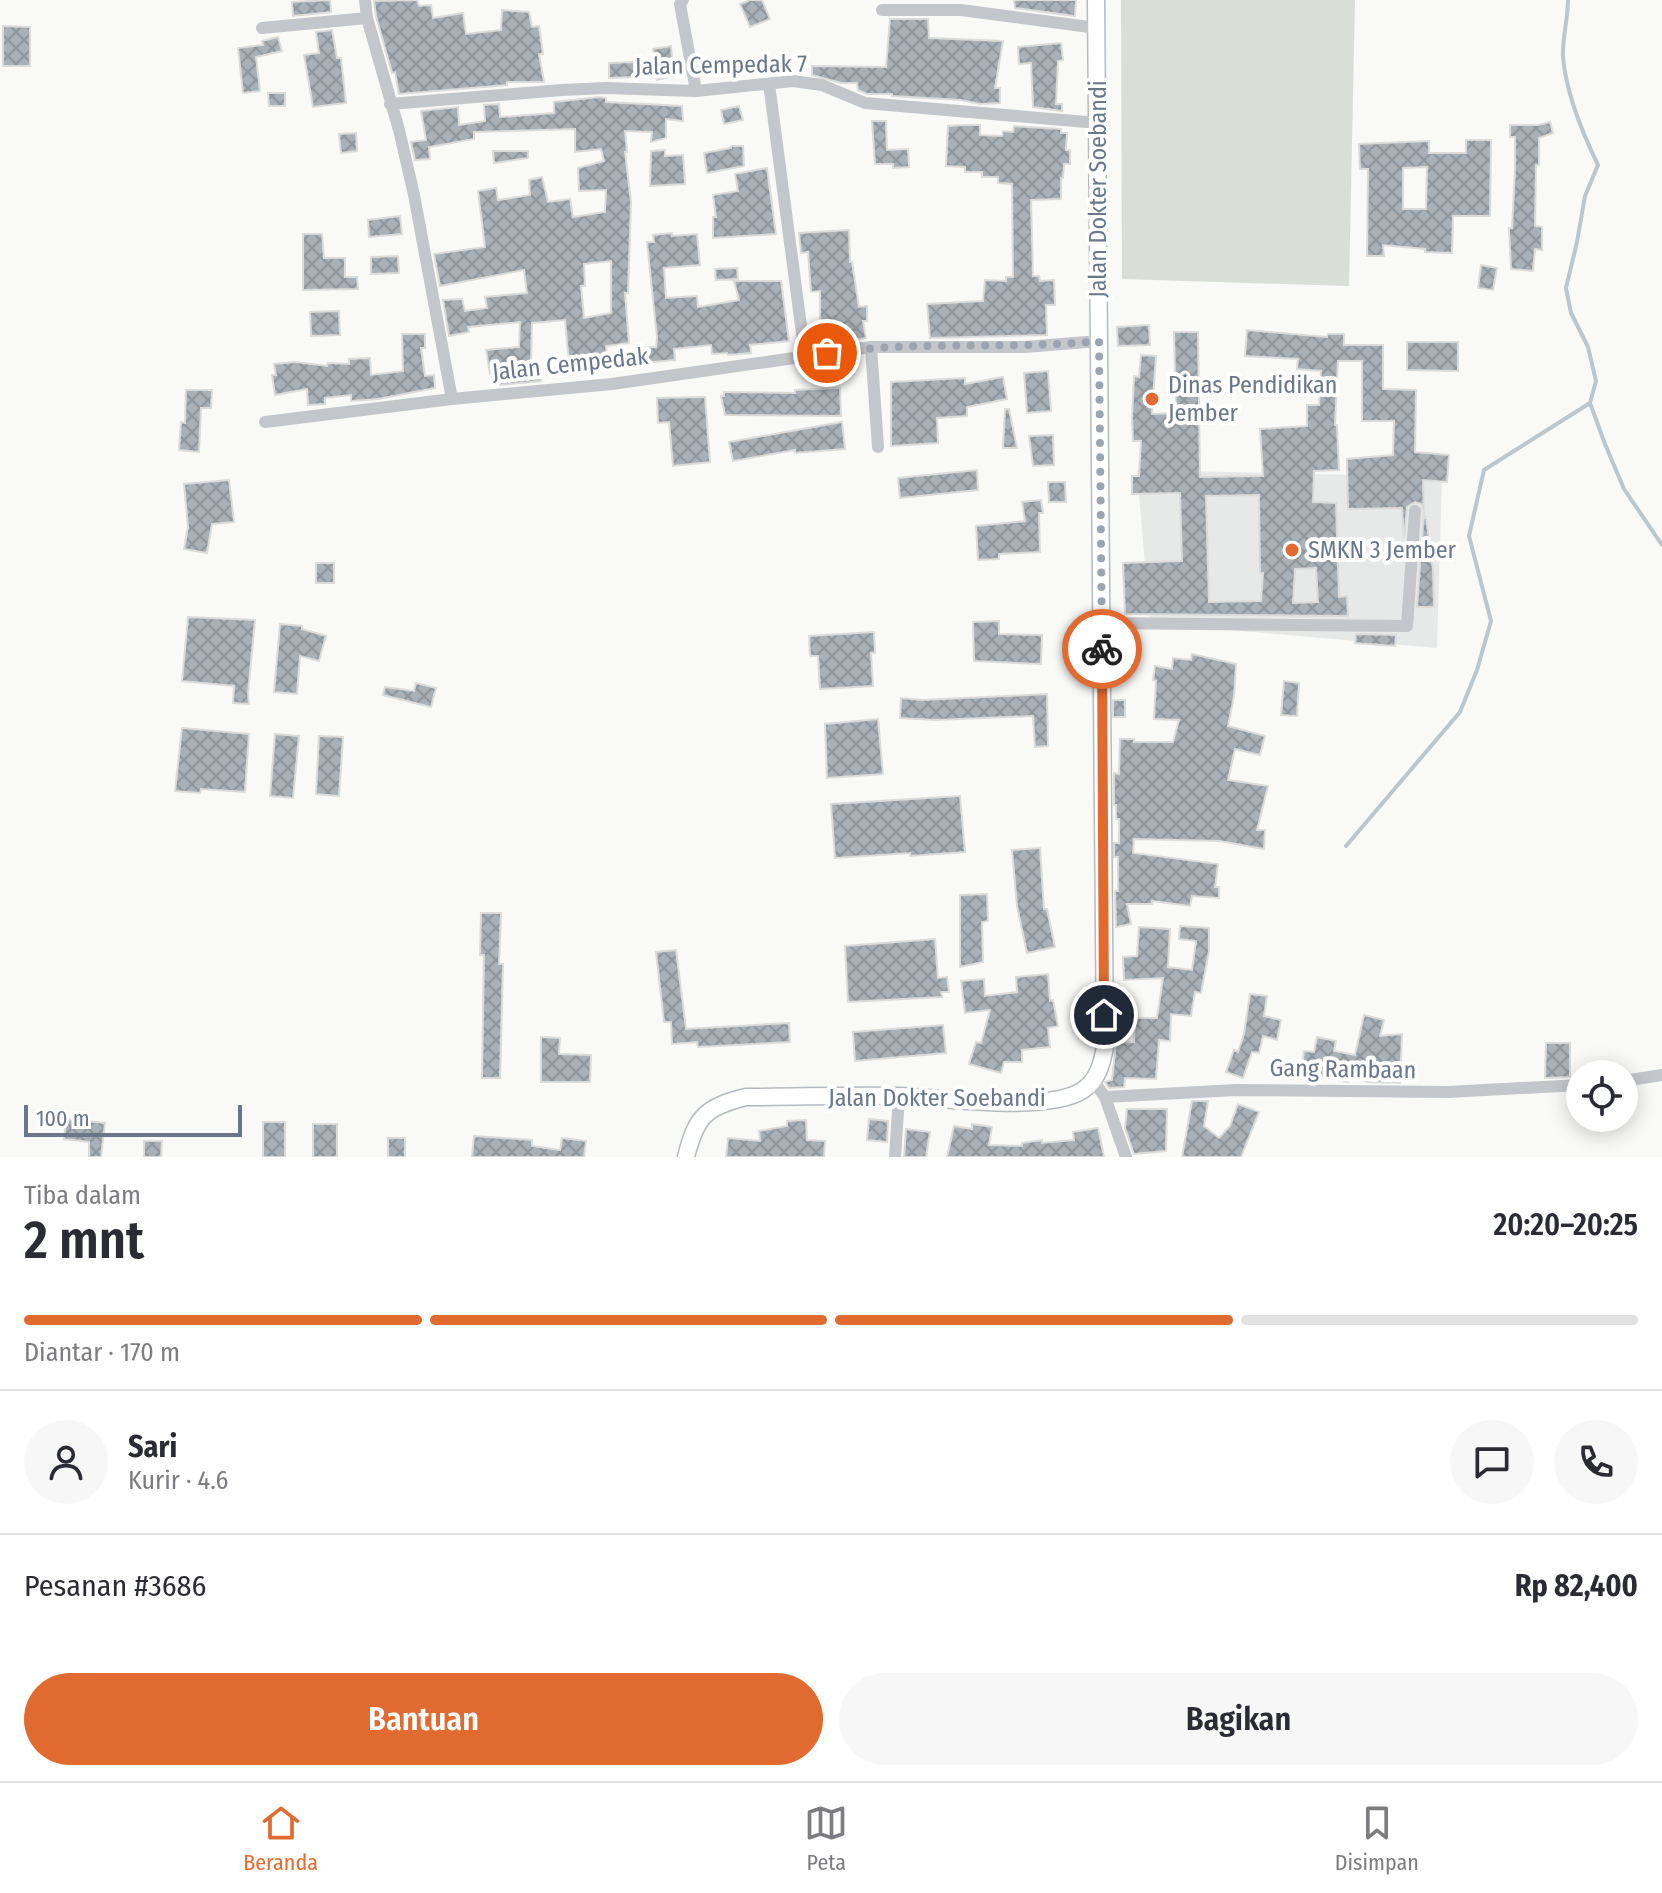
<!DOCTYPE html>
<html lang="id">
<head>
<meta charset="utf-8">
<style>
  :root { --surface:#fff; --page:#f7f7f7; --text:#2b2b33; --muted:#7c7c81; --line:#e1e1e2; --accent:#e16a30 }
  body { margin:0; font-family:"Fira Sans Condensed",sans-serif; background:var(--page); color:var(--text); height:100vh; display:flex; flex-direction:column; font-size:30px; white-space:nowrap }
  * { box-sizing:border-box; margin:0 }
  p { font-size:26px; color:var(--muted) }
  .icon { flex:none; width:44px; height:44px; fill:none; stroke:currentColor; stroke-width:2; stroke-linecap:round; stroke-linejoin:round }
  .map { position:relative; height:1157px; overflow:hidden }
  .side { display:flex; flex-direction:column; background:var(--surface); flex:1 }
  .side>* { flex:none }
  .fabs { position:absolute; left:1566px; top:1060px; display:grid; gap:16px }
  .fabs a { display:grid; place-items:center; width:72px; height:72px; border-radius:50%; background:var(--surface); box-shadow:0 4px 20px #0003; font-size:40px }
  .scale { position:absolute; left:24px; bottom:20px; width:218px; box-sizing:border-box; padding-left:8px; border:4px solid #697788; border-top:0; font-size:22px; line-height:28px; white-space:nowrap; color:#697788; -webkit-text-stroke:6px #fff; paint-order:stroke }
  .pin { position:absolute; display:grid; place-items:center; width:68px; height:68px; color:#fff; margin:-34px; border:4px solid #fff; border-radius:50%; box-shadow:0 2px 8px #0007 }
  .courier { position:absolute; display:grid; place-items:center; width:80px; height:80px; margin:-40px; border:6px solid #e16a30; border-radius:50%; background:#fff; color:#222; box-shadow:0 2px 10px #0007 }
  .headline em { font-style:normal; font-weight:600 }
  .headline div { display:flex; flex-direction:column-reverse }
  .headline { display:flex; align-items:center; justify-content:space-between; height:136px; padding:0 24px }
  h1 { font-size:52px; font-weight:600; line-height:60px }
  .bar { display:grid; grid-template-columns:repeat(4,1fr); gap:12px 8px; align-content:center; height:96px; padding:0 24px }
  .bar i { height:10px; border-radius:6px; background:var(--line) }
  .bar .active { background:var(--accent) }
  .bar p { grid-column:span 4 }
  .line { display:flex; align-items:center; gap:20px; padding:0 24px; border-top:2px solid var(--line) }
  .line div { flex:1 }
  .round { display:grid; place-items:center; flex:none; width:84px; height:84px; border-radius:42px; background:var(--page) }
  .action { display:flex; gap:16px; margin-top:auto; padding:16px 24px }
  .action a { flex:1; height:92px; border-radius:48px; background:var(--accent); color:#fff; font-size:32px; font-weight:600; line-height:92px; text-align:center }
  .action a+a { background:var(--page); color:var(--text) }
  .tabs { display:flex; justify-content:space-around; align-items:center; height:112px; border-top:2px solid var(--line); background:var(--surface); font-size:22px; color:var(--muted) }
  .tabs a { display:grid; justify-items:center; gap:4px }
  .tabs .active { color:var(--accent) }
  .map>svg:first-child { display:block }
</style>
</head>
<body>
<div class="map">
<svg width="1662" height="1157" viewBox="0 0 1662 1157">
  <defs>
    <pattern id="building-cross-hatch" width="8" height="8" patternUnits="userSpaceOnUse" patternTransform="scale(2)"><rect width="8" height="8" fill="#a9b1b8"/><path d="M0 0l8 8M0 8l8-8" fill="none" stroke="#8e959b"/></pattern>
  </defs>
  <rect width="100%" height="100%" fill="#f9f9f7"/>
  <path fill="#e7e8e8" d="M1137,470L1442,477L1437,648L1150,623Z"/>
  <path fill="#d9ded6" d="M1121,0H1355L1349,286L1122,279Z"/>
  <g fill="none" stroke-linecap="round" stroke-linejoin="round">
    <path stroke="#bcc6cb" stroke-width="4" d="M1568,0C1568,19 1562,39 1563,57C1566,94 1582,132 1598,165L1585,196L1577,242L1566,288L1571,313L1588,347L1596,381L1590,403L1605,444L1624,489L1662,545
      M1346,846L1460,712L1477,670L1491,621L1469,536L1484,470L1590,403"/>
  </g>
  <path fill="url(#building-cross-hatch)" stroke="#dbdbd9" stroke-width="2" fill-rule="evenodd" d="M330,0L331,12L293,16L292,2Z
    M417,0L419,6L431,5L433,18L463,13L466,34L501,30L502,10L529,12L532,27L539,26L543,54H539L544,82H507V85L399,94L395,72L392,73L376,16L374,1Z
    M750,0H762L770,19L750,27L740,4Z
    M1014,0H1076L1075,16L1015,8Z
    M890,19H928L929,38L1003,41L995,88H1000V103L980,104L961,100L892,96V94H867L858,90L857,83H841L812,75V66L886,67Z
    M3,26L30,27V66H3Z
    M332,30L337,58H341L346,103L313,107L304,55L319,53L316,32Z
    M278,37L282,51L256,57L260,91L243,93L238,48L263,45L262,41Z
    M1061,43L1063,60L1058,61L1056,104H1062V111L1033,107L1031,63L1019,64L1018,47Z
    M671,46L674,76L657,80L652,60H655L653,49Z
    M634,62L635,77L609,78V63Z
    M268,93H285V106H269Z
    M600,97L606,98V102L682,106L683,121L666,119V138L651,142L652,132L625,131L627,152H625L631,202L628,293H625L629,343L606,346L609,369L570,374L565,320L532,323L531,362L538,361L541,381L500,385L499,373L490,374L486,350L519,347L520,322L468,327L469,332L449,336L443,300L462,299L465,311L487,308L485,297L527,293L524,270L440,286L434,254L485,247L478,191L496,188L498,200L530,195L529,180L542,177L548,202L570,199L573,217L605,212L606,190L579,191L578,168L604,161L601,149L575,152V129L474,132V139L429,147L430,159L415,160L411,142L426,140L421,111L458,107L459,125L485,121L484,105L499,104L500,117L554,113V102ZM611,261V313L584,318L581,286H585L584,264Z
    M739,106L743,120L724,124L721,110Z
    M872,121H886L887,150L908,149L909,167L893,168V164H875Z
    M1550,122L1553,133L1539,138V165H1536L1535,226L1542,227V250L1535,249L1533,271L1511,269L1509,228H1512L1515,170V137H1510V125H1538Z
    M965,125H980V135L1002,136L1003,131L1013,132L1014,126L1061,129V133H1067L1066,150H1070V164H1064L1063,178H1061V199L1031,200L1033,276H1039L1040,281L1054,280L1055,305H1046L1047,335L930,338L927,304L983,301L985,280L1006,281V277H1013L1012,184L998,183V177H982V172H965V167L946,166L948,126Z
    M356,133L357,151L341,153L339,134Z
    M1466,140H1491L1490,216H1453L1452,253L1425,252V249L1383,245L1384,256H1367L1368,169H1360L1359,144L1429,141V153H1466ZM1427,167L1426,209H1403V168Z
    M731,146H743L744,166L707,173L704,153L731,148Z
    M665,150V156L683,155L685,184L650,186L651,151Z
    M493,151H528V158L494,163Z
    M767,168L776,234L713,238V217H716L713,195L738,191L735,174Z
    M400,216L402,234L369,237L368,220Z
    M849,230L850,262H852L859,307L867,306V321H863L866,338L820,345V291L811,292L808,252L801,253L799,233Z
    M672,233V236L697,234L700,265L664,268L666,298L697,296L698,307L739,300L734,281H781L789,341L750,345L751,353L728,355L727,353L712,354L711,345L674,349L675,360L641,363L640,348L656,347L657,338L647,242H654L653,235Z
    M303,234H322L324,258H345V277H357L358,289L303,290Z
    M398,256L399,273L371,274V257Z
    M1481,265L1497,268L1493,290L1478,288Z
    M737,268L738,279L716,280L715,269Z
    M339,311L340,335L311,336L310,312Z
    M1149,325L1150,345L1118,346L1117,327Z
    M1247,330L1327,337L1328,334H1344V345H1383V389L1416,390L1415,452L1449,455L1447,482L1423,480L1424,518L1426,517L1433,570L1434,607H1417L1424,512L1421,504L1415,502L1407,507L1404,538L1402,508L1348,509L1347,459L1393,455L1394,421H1362V361H1338L1335,425H1337L1339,470L1314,471L1313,502L1336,503L1339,597L1347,596L1348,616L1125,614L1123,563L1182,561L1180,493L1132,494V476H1139L1141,441H1133L1132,418L1134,376L1139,377L1141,355L1156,356L1152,414L1176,413L1174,332H1198L1200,477L1263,476L1260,429L1307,426V405H1319L1321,371L1297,369L1298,359L1245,356ZM1259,495L1260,573H1263L1261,601L1209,602L1206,496ZM1316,568L1318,602L1293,603L1295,569Z
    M402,334H425V348H421L425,376L434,375L435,388L378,399L351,401V395L325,398V404L308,405L307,389L275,395L272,375H276L274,364L295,362L327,366L328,363L349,364V359L370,358L371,375L403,371Z
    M1407,342H1458V371L1407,370Z
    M1048,371L1051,411L1027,413L1024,373Z
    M1003,377L1007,399L967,407V416L937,418L938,443L891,446V382L965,378V384Z
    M840,388L841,416L725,415L721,396H724V392L795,393V390Z
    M186,390H212L211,408H201L199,452L179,450L181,422L185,423Z
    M705,397L710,462L673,466L669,422L658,423L657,398Z
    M1005,409H1009L1017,448H1003Z
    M842,422L845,449L795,453V450L733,461L729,442Z
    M1053,435L1054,465L1033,466L1029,436Z
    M977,470L978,490L900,498L898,478Z
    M229,480L234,522L212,524L207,553L184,549L188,527L184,484Z
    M1048,482H1065L1066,502H1049Z
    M1041,500L1043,513H1039L1040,552L999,554V559L978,560L976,526L1025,521L1022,502Z
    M316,563H334V583H316Z
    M188,617L255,620L248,693L249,704L233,703L234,686L182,681Z
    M999,621V634L1042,635L1041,664L974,661L973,622Z
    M280,624L302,626V629L326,636L319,661L300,656L297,694L274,692Z
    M874,632L875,653H871L873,686L820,689L818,656H810L809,636Z
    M1356,634L1396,635L1395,646L1355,643Z
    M1192,654L1236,664L1234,696L1228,726L1265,736L1260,755L1235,749L1228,780L1268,786L1257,830H1265L1264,849L1220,841L1134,839L1133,853L1218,864L1215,887H1219V898L1192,896L1190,906L1152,901V904H1127L1131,924L1116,927L1115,891H1118V857H1114V843H1119V819H1116V805H1114V773L1119,774L1120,739H1134V742H1173L1179,720L1154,719L1156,681L1153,680L1155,666L1172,669L1173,658L1191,660Z
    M1284,681L1299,683L1297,716L1281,715Z
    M416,683L436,688L431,707L383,695L385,687L414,691Z
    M1047,694L1048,746L1035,747L1033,716L936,720L900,718L901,698L922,700Z
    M1113,700H1125V717H1113Z
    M878,719L883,774L827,778L825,724Z
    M182,728L249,734L245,792L201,789L200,793L175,791Z
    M275,734L299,736L293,798L270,796Z
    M319,736L343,737L339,796L316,794Z
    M960,796L965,852L910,856V853L835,858L831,804Z
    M1040,848L1044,909H1047L1055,947L1027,953L1017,906L1012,850Z
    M987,894L988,921L982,922L983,962L960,967V895Z
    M481,913H501L499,964H503L500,1078H482L484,955H480Z
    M1180,926L1209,928V951L1201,993L1195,992L1191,1016L1171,1014L1170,1041L1159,1040L1156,1079L1125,1078L1124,1087L1109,1088L1105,1082L1112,1080L1116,1043L1134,1042L1135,1018H1157L1163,978L1124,980L1123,957L1137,956L1139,927L1170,929L1168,967L1192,970L1196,941L1179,939Z
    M935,939L938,978L947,977L949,992H941L942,997L848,1002L845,946Z
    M676,950L686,1029L789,1023L790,1042L698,1047L697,1042L672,1044L671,1022H664L656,952Z
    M1048,974L1050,1001L1053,1000L1058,1026L1048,1028L1050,1047L1022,1050V1062H1004L1001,1073L969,1064L976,1042L981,1043L990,1010L965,1013L961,981L984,979L985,996L1017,992L1016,977Z
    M1250,994L1267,996L1264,1016L1281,1020L1277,1040L1263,1036L1259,1053L1252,1052L1243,1078L1226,1072L1234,1050L1238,1052L1244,1034Z
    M1364,1015L1384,1020L1380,1036L1402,1034L1400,1083L1368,1082L1349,1076L1348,1082L1301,1073L1304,1051L1314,1052L1317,1037L1336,1041L1334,1051L1355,1055Z
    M943,1025L946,1053L855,1061L853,1032Z
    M541,1037L560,1038L559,1054L591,1055L590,1082H541Z
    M1546,1043H1570V1077L1545,1078Z
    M1192,1101H1208L1204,1126L1219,1138L1230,1126L1238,1104L1259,1112L1241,1157H1182Z
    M1127,1109H1167L1166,1151L1134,1154L1125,1128Z
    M66,1119L105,1123L101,1157H89V1142L64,1139Z
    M869,1119L888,1121L887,1142L867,1140Z
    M806,1120L807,1140L825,1141L824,1157H726L728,1138L760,1141L759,1131L787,1126V1121Z
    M263,1122H285V1157H263Z
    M313,1124H337V1157H313Z
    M972,1124L992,1127L989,1145L1022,1146V1143L1042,1140V1143L1074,1140L1073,1132L1098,1128L1104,1157H947L954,1126L972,1129Z
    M906,1129L930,1132L926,1157H904Z
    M474,1136L532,1140V1146L560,1150L562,1138L586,1141L584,1157H472Z
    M388,1138H405V1157H388Z
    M144,1141H162L161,1157H144Z"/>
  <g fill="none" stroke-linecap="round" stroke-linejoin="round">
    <g stroke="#b5babf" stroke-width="19">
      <path id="secondary" d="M686,1157C696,1117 705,1107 746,1097C797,1097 849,1095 900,1096C942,1098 1050,1113 1083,1090C1098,1080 1102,1063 1105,1047L1096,0"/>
    </g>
    <path stroke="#c3c6cb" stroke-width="12" d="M365,0L367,18L399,130L414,195L452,399
      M683,0L680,4L696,91
      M882,10H961L1097,28
      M262,28L367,18
      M769,84L805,356
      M390,104L562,90L606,88L696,91L793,81L822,85L865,103L1098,123
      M871,347L878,447
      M265,422L452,399L612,384L871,347H1025L1099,341
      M1102,623L1407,626L1415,511
      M1093,1080L1105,1097L1126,1157
      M1624,1081L1662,1075
      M1105,1097L1236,1090L1448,1092L1580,1085
      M895,1157L899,1096"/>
    <use href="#secondary" stroke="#fff" stroke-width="16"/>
  </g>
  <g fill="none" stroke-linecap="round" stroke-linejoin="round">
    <path stroke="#9ba4af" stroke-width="8" stroke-dasharray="0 14.4" d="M827,353C917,340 1009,350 1099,341L1102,649"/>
    <path stroke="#e16a30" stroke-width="10" d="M1102,649L1104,1015"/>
  </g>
  <g fill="#e16a30" stroke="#fff" stroke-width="3">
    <circle cx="1152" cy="399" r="8"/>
    <circle cx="1292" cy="550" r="8"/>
  </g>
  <g text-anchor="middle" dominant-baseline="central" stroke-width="8" stroke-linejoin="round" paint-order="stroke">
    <g font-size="24" fill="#697788" stroke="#fff">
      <text transform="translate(721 65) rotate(-1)">Jalan Cempedak 7</text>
      <text transform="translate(1098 189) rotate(-90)">Jalan Dokter Soebandi</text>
      <text transform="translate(570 364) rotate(-6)">Jalan Cempedak</text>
      <text transform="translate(1343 1069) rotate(1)">Gang Rambaan</text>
      <text x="937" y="1098">Jalan Dokter Soebandi</text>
    </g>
    <g font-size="24" fill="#697788" stroke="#fff" text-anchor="start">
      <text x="1168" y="385">Dinas Pendidikan<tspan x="1168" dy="28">Jember</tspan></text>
      <text x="1308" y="550">SMKN 3 Jember</text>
    </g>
  </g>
</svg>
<div class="fabs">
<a><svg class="icon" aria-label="locate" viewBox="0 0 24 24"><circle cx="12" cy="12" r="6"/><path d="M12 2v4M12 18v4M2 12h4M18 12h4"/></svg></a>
</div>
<div class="scale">100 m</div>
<div class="pin" style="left:827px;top:353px;background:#ea580c"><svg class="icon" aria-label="bag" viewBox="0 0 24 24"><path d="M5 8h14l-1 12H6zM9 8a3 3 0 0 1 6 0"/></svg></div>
<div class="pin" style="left:1104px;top:1015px;background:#1f2937"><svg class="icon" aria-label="home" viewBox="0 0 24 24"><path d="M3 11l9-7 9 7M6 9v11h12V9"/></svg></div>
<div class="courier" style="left:1102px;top:649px"><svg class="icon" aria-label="bike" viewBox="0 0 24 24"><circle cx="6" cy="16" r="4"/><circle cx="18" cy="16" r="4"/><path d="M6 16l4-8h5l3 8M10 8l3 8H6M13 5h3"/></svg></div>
</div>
<section class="side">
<div class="headline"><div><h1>2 mnt</h1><p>Tiba dalam</p></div><em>20:20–20:25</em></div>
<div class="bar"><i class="active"></i><i class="active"></i><i class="active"></i><i></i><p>Diantar · 170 m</p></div>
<div class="line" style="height:144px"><a class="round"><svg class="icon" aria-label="person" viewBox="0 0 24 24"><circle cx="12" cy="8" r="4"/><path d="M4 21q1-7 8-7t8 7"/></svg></a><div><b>Sari</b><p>Kurir · 4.6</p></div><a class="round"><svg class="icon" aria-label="chat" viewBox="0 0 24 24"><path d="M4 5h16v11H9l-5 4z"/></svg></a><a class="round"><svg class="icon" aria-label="phone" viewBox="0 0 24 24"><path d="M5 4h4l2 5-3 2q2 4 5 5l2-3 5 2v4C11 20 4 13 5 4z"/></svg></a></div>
<div class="line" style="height:104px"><div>Pesanan #3686</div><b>Rp 82,400</b></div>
<div class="action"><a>Bantuan</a><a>Bagikan</a></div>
</section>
<nav class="tabs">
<a class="active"><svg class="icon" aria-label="home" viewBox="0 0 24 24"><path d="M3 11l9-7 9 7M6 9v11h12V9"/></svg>Beranda</a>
<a><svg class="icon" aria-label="map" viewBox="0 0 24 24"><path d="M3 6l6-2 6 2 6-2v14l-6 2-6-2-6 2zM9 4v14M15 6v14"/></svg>Peta</a>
<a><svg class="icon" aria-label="saved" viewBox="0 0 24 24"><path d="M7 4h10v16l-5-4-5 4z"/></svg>Disimpan</a>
</nav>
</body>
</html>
